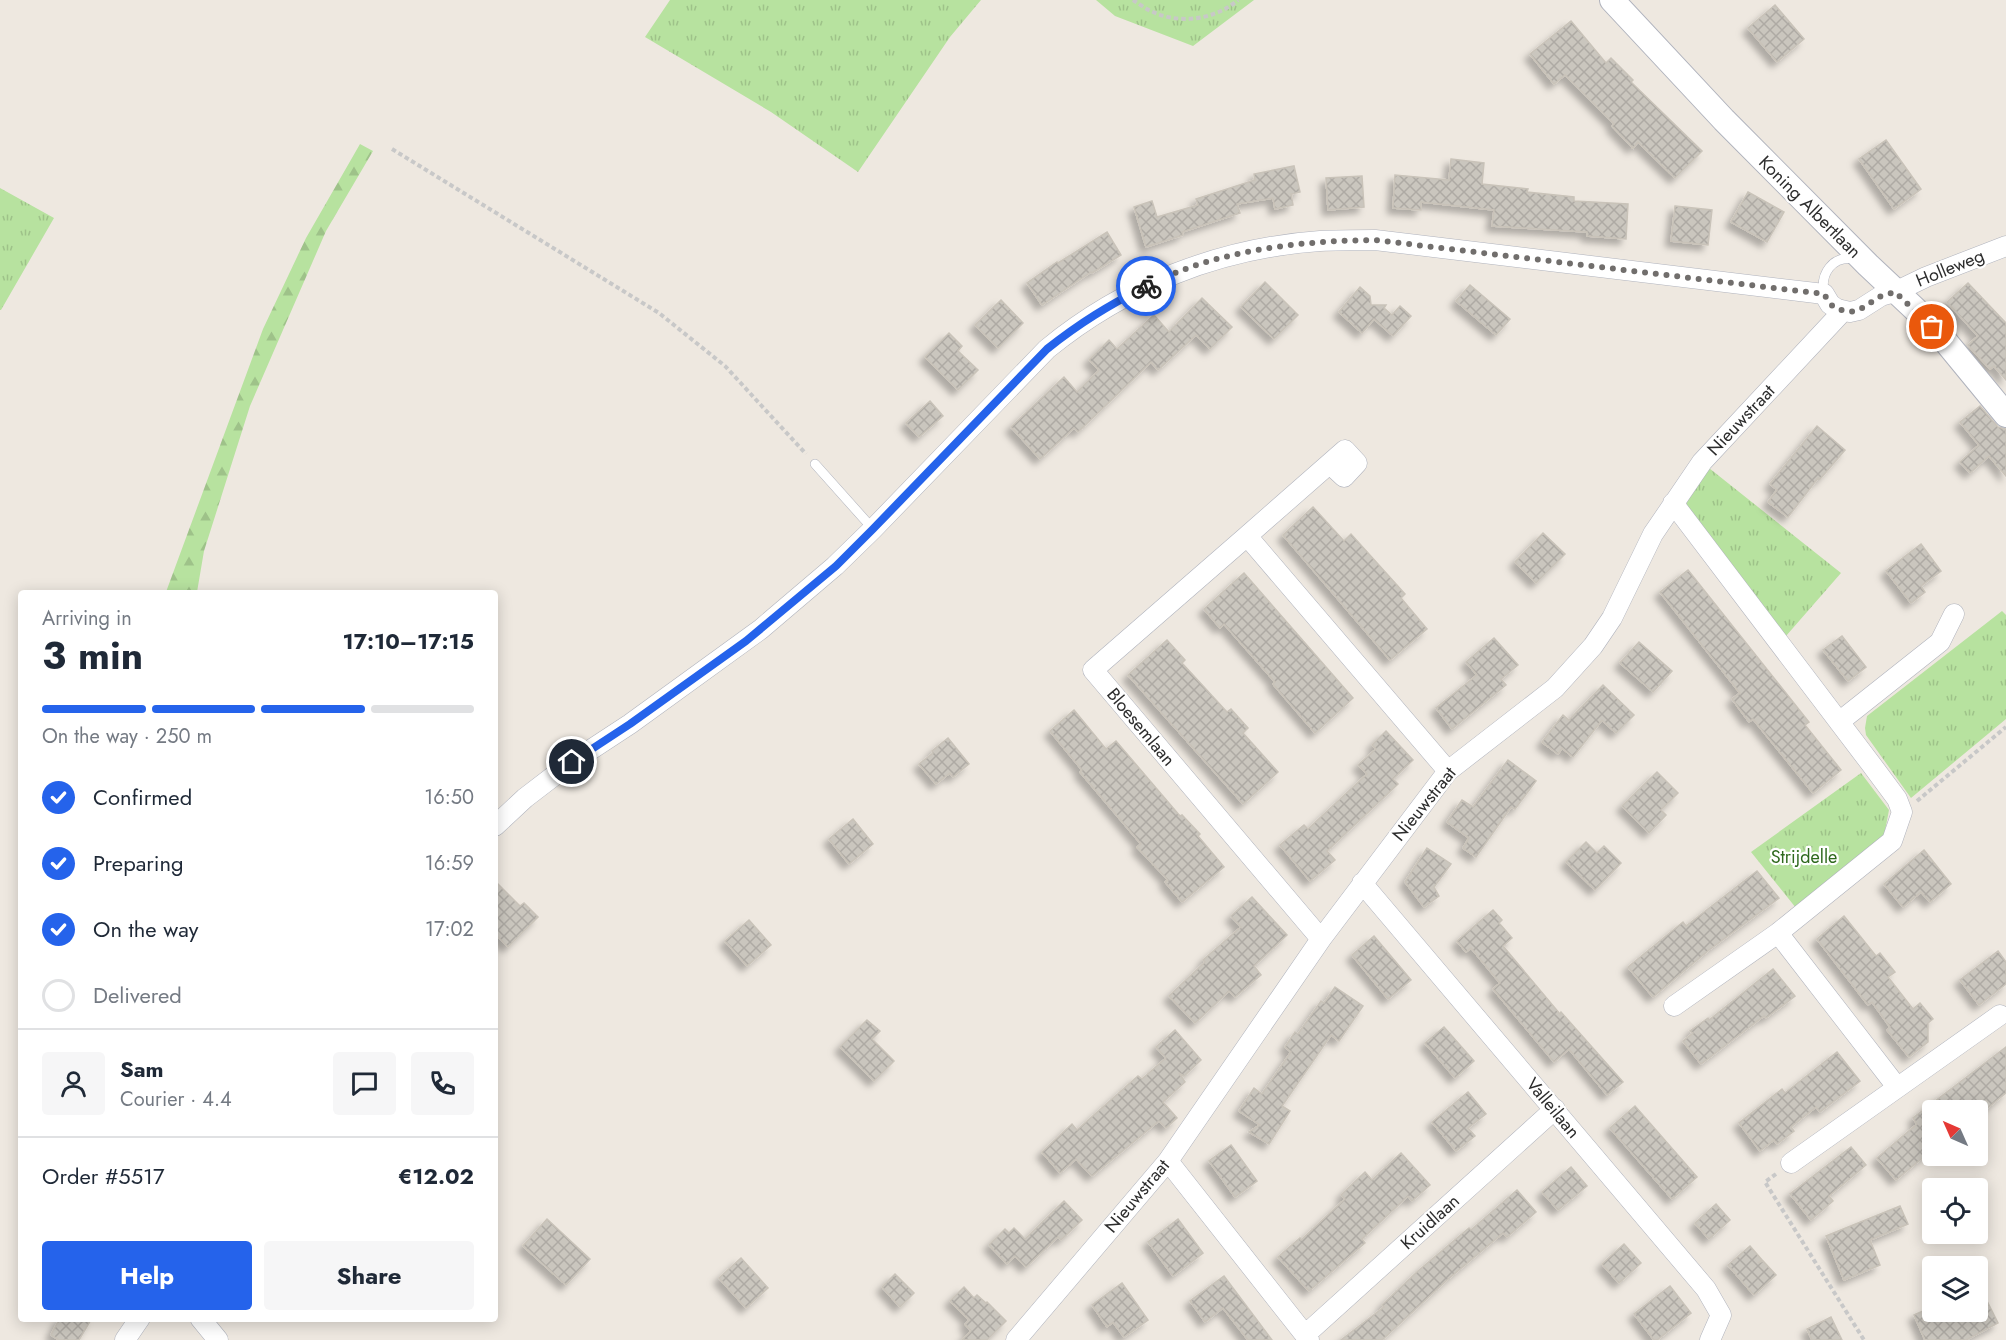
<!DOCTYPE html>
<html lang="en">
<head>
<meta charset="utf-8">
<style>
  :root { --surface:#fff; --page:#f6f6f7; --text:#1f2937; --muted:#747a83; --line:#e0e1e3; --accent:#2563eb }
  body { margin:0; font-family:Jost,sans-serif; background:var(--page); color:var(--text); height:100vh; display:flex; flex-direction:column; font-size:22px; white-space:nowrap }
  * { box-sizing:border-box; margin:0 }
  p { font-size:20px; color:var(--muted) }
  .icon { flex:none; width:33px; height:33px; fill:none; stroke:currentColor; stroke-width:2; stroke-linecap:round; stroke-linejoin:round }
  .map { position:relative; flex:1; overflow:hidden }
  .sheet { position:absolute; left:18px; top:590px; width:480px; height:732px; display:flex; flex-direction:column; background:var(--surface); border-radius:6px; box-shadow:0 3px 15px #0003 }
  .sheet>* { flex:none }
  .needle { width:39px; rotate:315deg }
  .fabs { position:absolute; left:1922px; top:1100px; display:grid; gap:12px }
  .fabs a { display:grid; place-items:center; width:66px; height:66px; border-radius:6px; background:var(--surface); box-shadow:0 3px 15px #0003; font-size:30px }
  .pin { position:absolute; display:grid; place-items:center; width:51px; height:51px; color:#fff; margin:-26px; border:3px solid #fff; border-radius:50%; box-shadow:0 2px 6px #0007 }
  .courier { position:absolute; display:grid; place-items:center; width:60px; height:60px; margin:-30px; border:4px solid #2563eb; border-radius:50%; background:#fff; color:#222; box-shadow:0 2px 8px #0007 }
  .headline em { font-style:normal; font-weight:700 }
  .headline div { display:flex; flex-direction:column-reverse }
  .headline { display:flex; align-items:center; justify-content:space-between; height:102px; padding:0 24px }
  h1 { font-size:39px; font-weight:700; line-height:45px }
  .bar { display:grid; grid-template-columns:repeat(4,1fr); gap:9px 6px; align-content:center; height:72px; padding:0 24px }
  .bar i { height:8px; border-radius:4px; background:var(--line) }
  .bar .on { background:var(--accent) }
  .bar p { grid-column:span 4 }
  .line { display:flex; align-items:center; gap:15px; padding:0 24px; border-top:2px solid var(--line) }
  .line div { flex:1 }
  .round { display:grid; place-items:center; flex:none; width:63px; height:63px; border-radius:6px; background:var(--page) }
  ol { padding:0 24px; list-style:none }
  li { display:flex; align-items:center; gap:18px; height:66px }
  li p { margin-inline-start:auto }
  li .icon { padding:6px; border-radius:50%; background:var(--accent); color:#fff; stroke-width:4 }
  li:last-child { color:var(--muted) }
  li i { width:33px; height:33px; border:3px solid var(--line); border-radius:50% }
  .button { display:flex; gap:12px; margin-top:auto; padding:12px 24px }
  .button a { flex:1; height:69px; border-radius:6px; background:var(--accent); color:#fff; font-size:24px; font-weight:700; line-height:69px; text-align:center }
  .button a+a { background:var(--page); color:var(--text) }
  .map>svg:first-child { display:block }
</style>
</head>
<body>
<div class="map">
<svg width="2006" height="1340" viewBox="0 0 2006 1340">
  <defs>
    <pattern id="grass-tufts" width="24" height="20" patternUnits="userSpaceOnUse" patternTransform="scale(1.5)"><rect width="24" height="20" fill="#b7e29f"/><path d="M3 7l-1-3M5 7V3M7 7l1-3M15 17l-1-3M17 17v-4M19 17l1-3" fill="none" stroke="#9ec289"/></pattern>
    <pattern id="forest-firs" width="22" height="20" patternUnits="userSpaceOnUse" patternTransform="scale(1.5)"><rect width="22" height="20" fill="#b7e29f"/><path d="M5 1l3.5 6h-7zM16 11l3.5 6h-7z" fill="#9ec289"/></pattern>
    <pattern id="building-cross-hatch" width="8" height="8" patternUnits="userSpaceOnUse" patternTransform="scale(1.5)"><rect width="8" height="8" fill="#cac6be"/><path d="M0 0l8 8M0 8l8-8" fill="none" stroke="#aeaaa4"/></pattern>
    <filter id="shadow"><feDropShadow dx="-5.5" dy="5.5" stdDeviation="3" flood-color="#0004"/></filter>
  </defs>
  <rect width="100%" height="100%" fill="#eee8e0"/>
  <path fill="url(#grass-tufts)" d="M670,0H981L950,37L858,172L771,112L645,37Z
    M1096,0H1254L1193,46L1115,16Z
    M0,188L54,218L1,310H0Z
    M1709,468L1841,573L1786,636L1687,506L1686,499Z
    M2002,611L2006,615V719L1911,798L1866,735L1865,728L1867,716Z
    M1861,773L1889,810L1884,836L1796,908L1751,852Z"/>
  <path fill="url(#forest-firs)" d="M360,144L373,151L326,231L250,406L204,551L197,592H166L263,329L306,238Z"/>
  <path fill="url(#building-cross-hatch)" stroke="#c9c3b9" stroke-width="1.5" filter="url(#shadow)" d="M1775,5L1804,39L1777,62L1748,28Z
    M1571,21L1606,63L1611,58L1633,80L1631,82L1702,151L1675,178L1638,142L1633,148L1612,126L1614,124L1565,75L1554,84L1530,54Z
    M1886,140L1921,189L1894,209L1859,159Z
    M1451,159L1484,163L1482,184L1528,189L1527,192L1574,197V201L1628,204L1626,239L1587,236V232L1492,226L1494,210L1421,202V210L1393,208L1395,175L1449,180Z
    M1294,166L1300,192L1291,194L1293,205L1275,209L1273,198L1237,204L1240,213L1182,232L1183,235L1146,247L1134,207L1152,201L1157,217L1198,205L1196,199L1255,180L1254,174Z
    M1362,176L1364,207L1328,210L1326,178Z
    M1748,192L1784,212L1767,242L1731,222Z
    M1675,206L1712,210L1708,245L1671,241Z
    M1107,232L1121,255L1092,273L1091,272L1042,305L1027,283L1057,262L1058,263Z
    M1265,282L1298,315L1274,339L1241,307Z
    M1968,283L2006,323V380L1994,366L1990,369L1968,345L1978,336L1947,302Z
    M1470,285L1510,319L1496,335L1456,301Z
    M1360,287L1370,296L1371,305H1386L1384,308L1392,315L1400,306L1411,316L1393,336L1374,319L1362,333L1339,312Z
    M1202,298L1232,327L1210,349L1196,335L1158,370L1151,362L1078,432L1074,428L1040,459L1011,427L1064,377L1077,392L1099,370L1089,360L1109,340L1117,349L1154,315L1169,332Z
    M1001,300L1023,323L998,348L975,325Z
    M949,333L962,346L958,351L978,370L958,390L925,357Z
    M930,401L943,416L919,437L906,423Z
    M1980,406L1998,427L2006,429V476L1989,456L1970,473L1960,462L1979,445L1960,422Z
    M1817,426L1845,450L1820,479L1818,478L1788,517L1768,502L1777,490L1770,484Z
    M1313,507L1344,541L1351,534L1405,594L1401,598L1427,629L1390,660L1283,535Z
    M1543,533L1565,554L1536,583L1515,562Z
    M1921,544L1941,571L1921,586L1925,592L1911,603L1886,571Z
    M1688,570L1809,722L1805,725L1841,770L1813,793L1753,719L1749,722L1732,699L1740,693L1660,592Z
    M1244,573L1353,698L1315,733L1273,684L1275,682L1224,624L1220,628L1204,609Z
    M1842,636L1866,667L1848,681L1823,650Z
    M1494,638L1518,665L1501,679L1506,685L1452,729L1436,708L1477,675L1466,662Z
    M1167,640L1185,660L1182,663L1227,712L1231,709L1248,728L1243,733L1278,772L1243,804L1128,675Z
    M1639,642L1672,671L1653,692L1620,663Z
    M1603,685L1634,715L1616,733L1602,720L1573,757L1562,748L1558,754L1542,742L1563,715L1569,720Z
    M1074,710L1106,749L1116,741L1180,816L1182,815L1200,834L1198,836L1224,867L1182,902L1165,882L1168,880L1137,847L1141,844L1080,772L1082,770L1050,731Z
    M1386,731L1413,760L1393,779L1398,784L1327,851L1335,860L1310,881L1280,845L1304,825L1308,829L1367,774L1358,765L1376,749L1372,745Z
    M948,738L969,764L953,777L950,773L936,784L919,764L933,753L932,751Z
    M1508,760L1536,781L1515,809L1511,807L1476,857L1463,848L1469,838L1447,822L1462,800L1473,807Z
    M1657,772L1678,793L1661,810L1666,815L1649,833L1622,806Z
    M853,819L873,844L849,864L829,839Z
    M1586,842L1597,853L1604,846L1621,863L1595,890L1566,862Z
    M1427,848L1451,864L1434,887L1439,896L1424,907L1405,882Z
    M1924,850L1951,884L1930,902L1921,892L1903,907L1884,884Z
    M1757,871L1779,898L1709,950L1653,997L1628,967L1683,922L1686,926Z
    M495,881L520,906L524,903L538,917L508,947L495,934Z
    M1252,897L1287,935L1254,966L1261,975L1235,997L1229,991L1195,1023L1169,996L1205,962L1203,960L1241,927L1231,916Z
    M1493,910L1502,920L1499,923L1512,938L1503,946L1560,1014L1561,1012L1623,1082L1607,1095L1569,1049L1554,1062L1493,989L1500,983L1471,948L1466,952L1457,941Z
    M1844,916L1876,956L1880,953L1895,972L1888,977L1913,1009L1920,1003L1933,1019L1928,1023V1042L1909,1057L1887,1030L1890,1027L1872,1002L1868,1005L1817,939Z
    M749,920L771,945L747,966L725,941Z
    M1374,936L1411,980L1388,999L1352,955Z
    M1998,951L2006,962V984L1979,1005L1960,980Z
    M1773,969L1795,996L1766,1018L1764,1016L1701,1064L1683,1041L1693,1033L1690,1031L1708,1018L1709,1020Z
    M1335,987L1363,1006L1339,1041L1331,1035L1282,1106L1290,1111L1269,1144L1249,1132L1260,1125L1239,1111L1254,1088L1262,1094L1291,1052L1285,1047L1295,1032L1298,1034L1321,1001L1324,1003Z
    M867,1020L880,1031L872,1039L894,1061L874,1081L840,1047Z
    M1444,1027L1474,1061L1455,1078L1425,1043Z
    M1175,1030L1201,1060L1184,1076L1179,1073L1185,1082L1163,1102L1177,1118L1166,1128L1159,1121L1092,1176L1076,1159L1060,1173L1042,1152L1072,1124L1077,1130L1138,1076L1142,1079L1166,1058L1156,1047Z
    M2006,1047V1093L1985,1110H1932V1150L1896,1180L1877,1158L1917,1124L1913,1118Z
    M1837,1052L1860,1081L1820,1112L1816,1107L1791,1127L1794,1131L1777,1144L1774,1140L1760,1151L1739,1123L1782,1089L1785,1093Z
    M1468,1092L1486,1114L1468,1128L1475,1136L1456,1151L1432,1122Z
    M1635,1106L1697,1177L1672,1199L1610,1128Z
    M1231,1145L1257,1181L1235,1197L1209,1161Z
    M1851,1147L1866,1165L1829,1196L1833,1201L1811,1220L1790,1194Z
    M1401,1153L1430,1185L1412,1201L1408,1196L1362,1239L1365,1243L1309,1291L1278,1257L1300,1238L1301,1240L1345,1199L1341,1195L1365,1172L1372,1180Z
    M1571,1167L1587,1186L1558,1210L1542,1192Z
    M1517,1190L1536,1212L1507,1237L1503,1233L1447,1280L1382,1340H1341L1384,1307L1382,1305L1418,1271L1469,1228L1471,1230Z
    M1064,1201L1082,1220L1061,1240L1058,1237L1026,1267L1015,1256L1007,1264L989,1245L1005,1229L1009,1233L1014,1228L1025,1239Z
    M1716,1204L1730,1220L1709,1239L1695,1223Z
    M1900,1206L1908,1224L1870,1240L1880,1265L1844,1280L1826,1236Z
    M547,1219L590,1259L566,1285L523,1246Z
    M1178,1219L1203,1253L1173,1276L1148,1242Z
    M1624,1244L1641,1263L1619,1283L1602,1264Z
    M1750,1246L1762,1260L1758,1263L1763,1261L1776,1275L1754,1295L1728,1265Z
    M741,1258L768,1288L746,1308L719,1278Z
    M895,1274L914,1293L900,1307L882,1287Z
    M1224,1276L1272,1340H1248L1223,1308L1205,1322L1190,1301Z
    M1977,1281L1998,1323L1966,1340H1925L1914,1315L1923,1311H1977Z
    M1122,1283L1148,1320L1124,1337L1113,1322L1107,1327L1092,1305Z
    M1670,1286L1691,1313L1657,1340H1654L1634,1314Z
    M964,1287L974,1298L977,1295L986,1303L987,1302L1006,1321L987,1340H962L971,1331L965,1324L969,1320L950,1301Z
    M1831,1317L1842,1340H1812L1807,1329Z
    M60,1318H92L79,1340H59L51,1335Z"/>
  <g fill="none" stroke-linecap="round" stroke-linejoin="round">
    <g stroke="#b0b3bd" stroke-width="10">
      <path id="service" d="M1824,294C1820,274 1832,255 1855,259
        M815,464L873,529"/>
    </g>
    <g stroke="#b0b3bd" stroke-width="21">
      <path id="minor" d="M1673,503L1871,764L1897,799L1902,812L1892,841L1778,933L1674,1006
        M1247,536L1345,450L1357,463L1344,477L1330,464
        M1839,722L1940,642L1954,614
        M495,826L525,798L572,762L630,724L761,629L835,566L873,529L1047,349C1125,285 1220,248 1320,241C1338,240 1357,240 1375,240L1824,294L1830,304L1837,309L1850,312L1859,310L1881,296L1895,292L1926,277L2006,246
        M1362,883L1706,1289L1721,1315L1710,1340
        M1778,933L1897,1087
        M1321,939L1093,670L1247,536L1448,771
        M1168,1161L1309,1340
        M1791,1163L2000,1015
        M200,1318L218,1340
        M1305,1335L1555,1109
        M125,1340L140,1318
        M1016,1340L1168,1161L1321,939L1448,771L1555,688L1593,646L1612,618L1653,534L1702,462L1843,311"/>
    </g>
    <g stroke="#b0b3bd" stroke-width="26">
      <path id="tertiary" d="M1612,0L1724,120L1868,265L1918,312L1946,342L2006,415"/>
    </g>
    <path stroke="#c8c8c8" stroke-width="4" stroke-dasharray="4.5 3" stroke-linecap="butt" d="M1133,0C1139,4 1146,9 1153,12C1181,25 1216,19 1238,0
      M392,149L659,313L725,366L806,454
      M1917,801L2006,727
      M1776,1174L1765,1182L1864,1340"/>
    <use href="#service" stroke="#fff" stroke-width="9"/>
    <use href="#minor" stroke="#fff" stroke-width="20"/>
    <use href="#tertiary" stroke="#fff" stroke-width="24"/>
  </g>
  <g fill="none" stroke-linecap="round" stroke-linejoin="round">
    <path stroke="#716e6c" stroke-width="6" stroke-dasharray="0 10.8" d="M1146,286C1217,250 1297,241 1375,240L1824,294L1830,304L1837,309L1850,312L1859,310L1881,296L1895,292L1932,327"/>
    <path stroke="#2563eb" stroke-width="8" d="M572,762L630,724L746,641L836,566L873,529L1047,349C1081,322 1108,306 1146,286"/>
  </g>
  <g text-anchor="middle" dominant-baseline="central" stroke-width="4.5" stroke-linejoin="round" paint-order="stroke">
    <g font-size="18" fill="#2d2d2d" stroke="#fff">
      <text transform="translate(1810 207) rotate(45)">Koning Albertlaan</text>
      <text transform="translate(1950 268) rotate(-22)">Holleweg</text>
      <text transform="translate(1741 420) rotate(-47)">Nieuwstraat</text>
      <text transform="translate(1141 727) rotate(50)">Bloesemlaan</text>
      <text transform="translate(1424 804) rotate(-51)">Nieuwstraat</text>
      <text transform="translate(1553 1108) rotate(50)">Valleilaan</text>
      <text transform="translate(1137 1196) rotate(-50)">Nieuwstraat</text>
      <text transform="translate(1430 1222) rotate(-42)">Kruidlaan</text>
    </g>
    <g font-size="18" fill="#2f691e" stroke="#fff">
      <text x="1804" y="857">Strijdelle</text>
    </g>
  </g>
</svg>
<div class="fabs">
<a><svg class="needle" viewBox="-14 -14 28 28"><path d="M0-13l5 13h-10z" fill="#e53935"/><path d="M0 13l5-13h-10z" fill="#747a83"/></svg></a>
<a><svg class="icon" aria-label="locate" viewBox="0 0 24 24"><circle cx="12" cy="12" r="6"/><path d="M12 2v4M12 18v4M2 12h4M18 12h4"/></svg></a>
<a><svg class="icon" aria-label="layers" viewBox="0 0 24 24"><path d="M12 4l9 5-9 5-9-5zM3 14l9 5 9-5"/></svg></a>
</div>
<div class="pin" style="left:1932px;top:327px;background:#ea580c"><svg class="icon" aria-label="bag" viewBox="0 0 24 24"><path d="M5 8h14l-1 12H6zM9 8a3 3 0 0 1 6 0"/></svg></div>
<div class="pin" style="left:572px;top:762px;background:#1f2937"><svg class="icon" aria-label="home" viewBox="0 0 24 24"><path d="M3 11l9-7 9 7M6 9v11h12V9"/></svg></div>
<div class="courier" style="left:1146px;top:286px"><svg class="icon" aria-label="bike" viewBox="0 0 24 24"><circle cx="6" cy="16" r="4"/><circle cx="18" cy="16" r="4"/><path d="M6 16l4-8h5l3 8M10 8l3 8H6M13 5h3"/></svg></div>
<section class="sheet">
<div class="headline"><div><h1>3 min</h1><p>Arriving in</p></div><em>17:10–17:15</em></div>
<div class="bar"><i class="on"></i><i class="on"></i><i class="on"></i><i></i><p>On the way · 250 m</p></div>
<ol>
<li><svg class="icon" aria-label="check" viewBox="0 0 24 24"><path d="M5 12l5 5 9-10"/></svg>Confirmed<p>16:50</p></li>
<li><svg class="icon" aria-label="check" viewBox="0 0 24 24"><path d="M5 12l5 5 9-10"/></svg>Preparing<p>16:59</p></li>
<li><svg class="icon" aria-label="check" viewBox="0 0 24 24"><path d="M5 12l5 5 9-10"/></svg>On the way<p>17:02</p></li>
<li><i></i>Delivered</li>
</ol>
<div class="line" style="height:108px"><a class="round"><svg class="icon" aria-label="person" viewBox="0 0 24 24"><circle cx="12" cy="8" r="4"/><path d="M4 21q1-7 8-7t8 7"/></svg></a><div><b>Sam</b><p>Courier · 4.4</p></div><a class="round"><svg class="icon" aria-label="chat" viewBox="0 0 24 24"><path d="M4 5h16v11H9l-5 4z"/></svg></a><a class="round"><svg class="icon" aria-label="phone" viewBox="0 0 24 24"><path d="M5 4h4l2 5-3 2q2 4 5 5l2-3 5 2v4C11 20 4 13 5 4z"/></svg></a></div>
<div class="line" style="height:78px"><div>Order #5517</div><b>€12.02</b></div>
<div class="button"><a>Help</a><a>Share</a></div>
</section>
</div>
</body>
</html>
